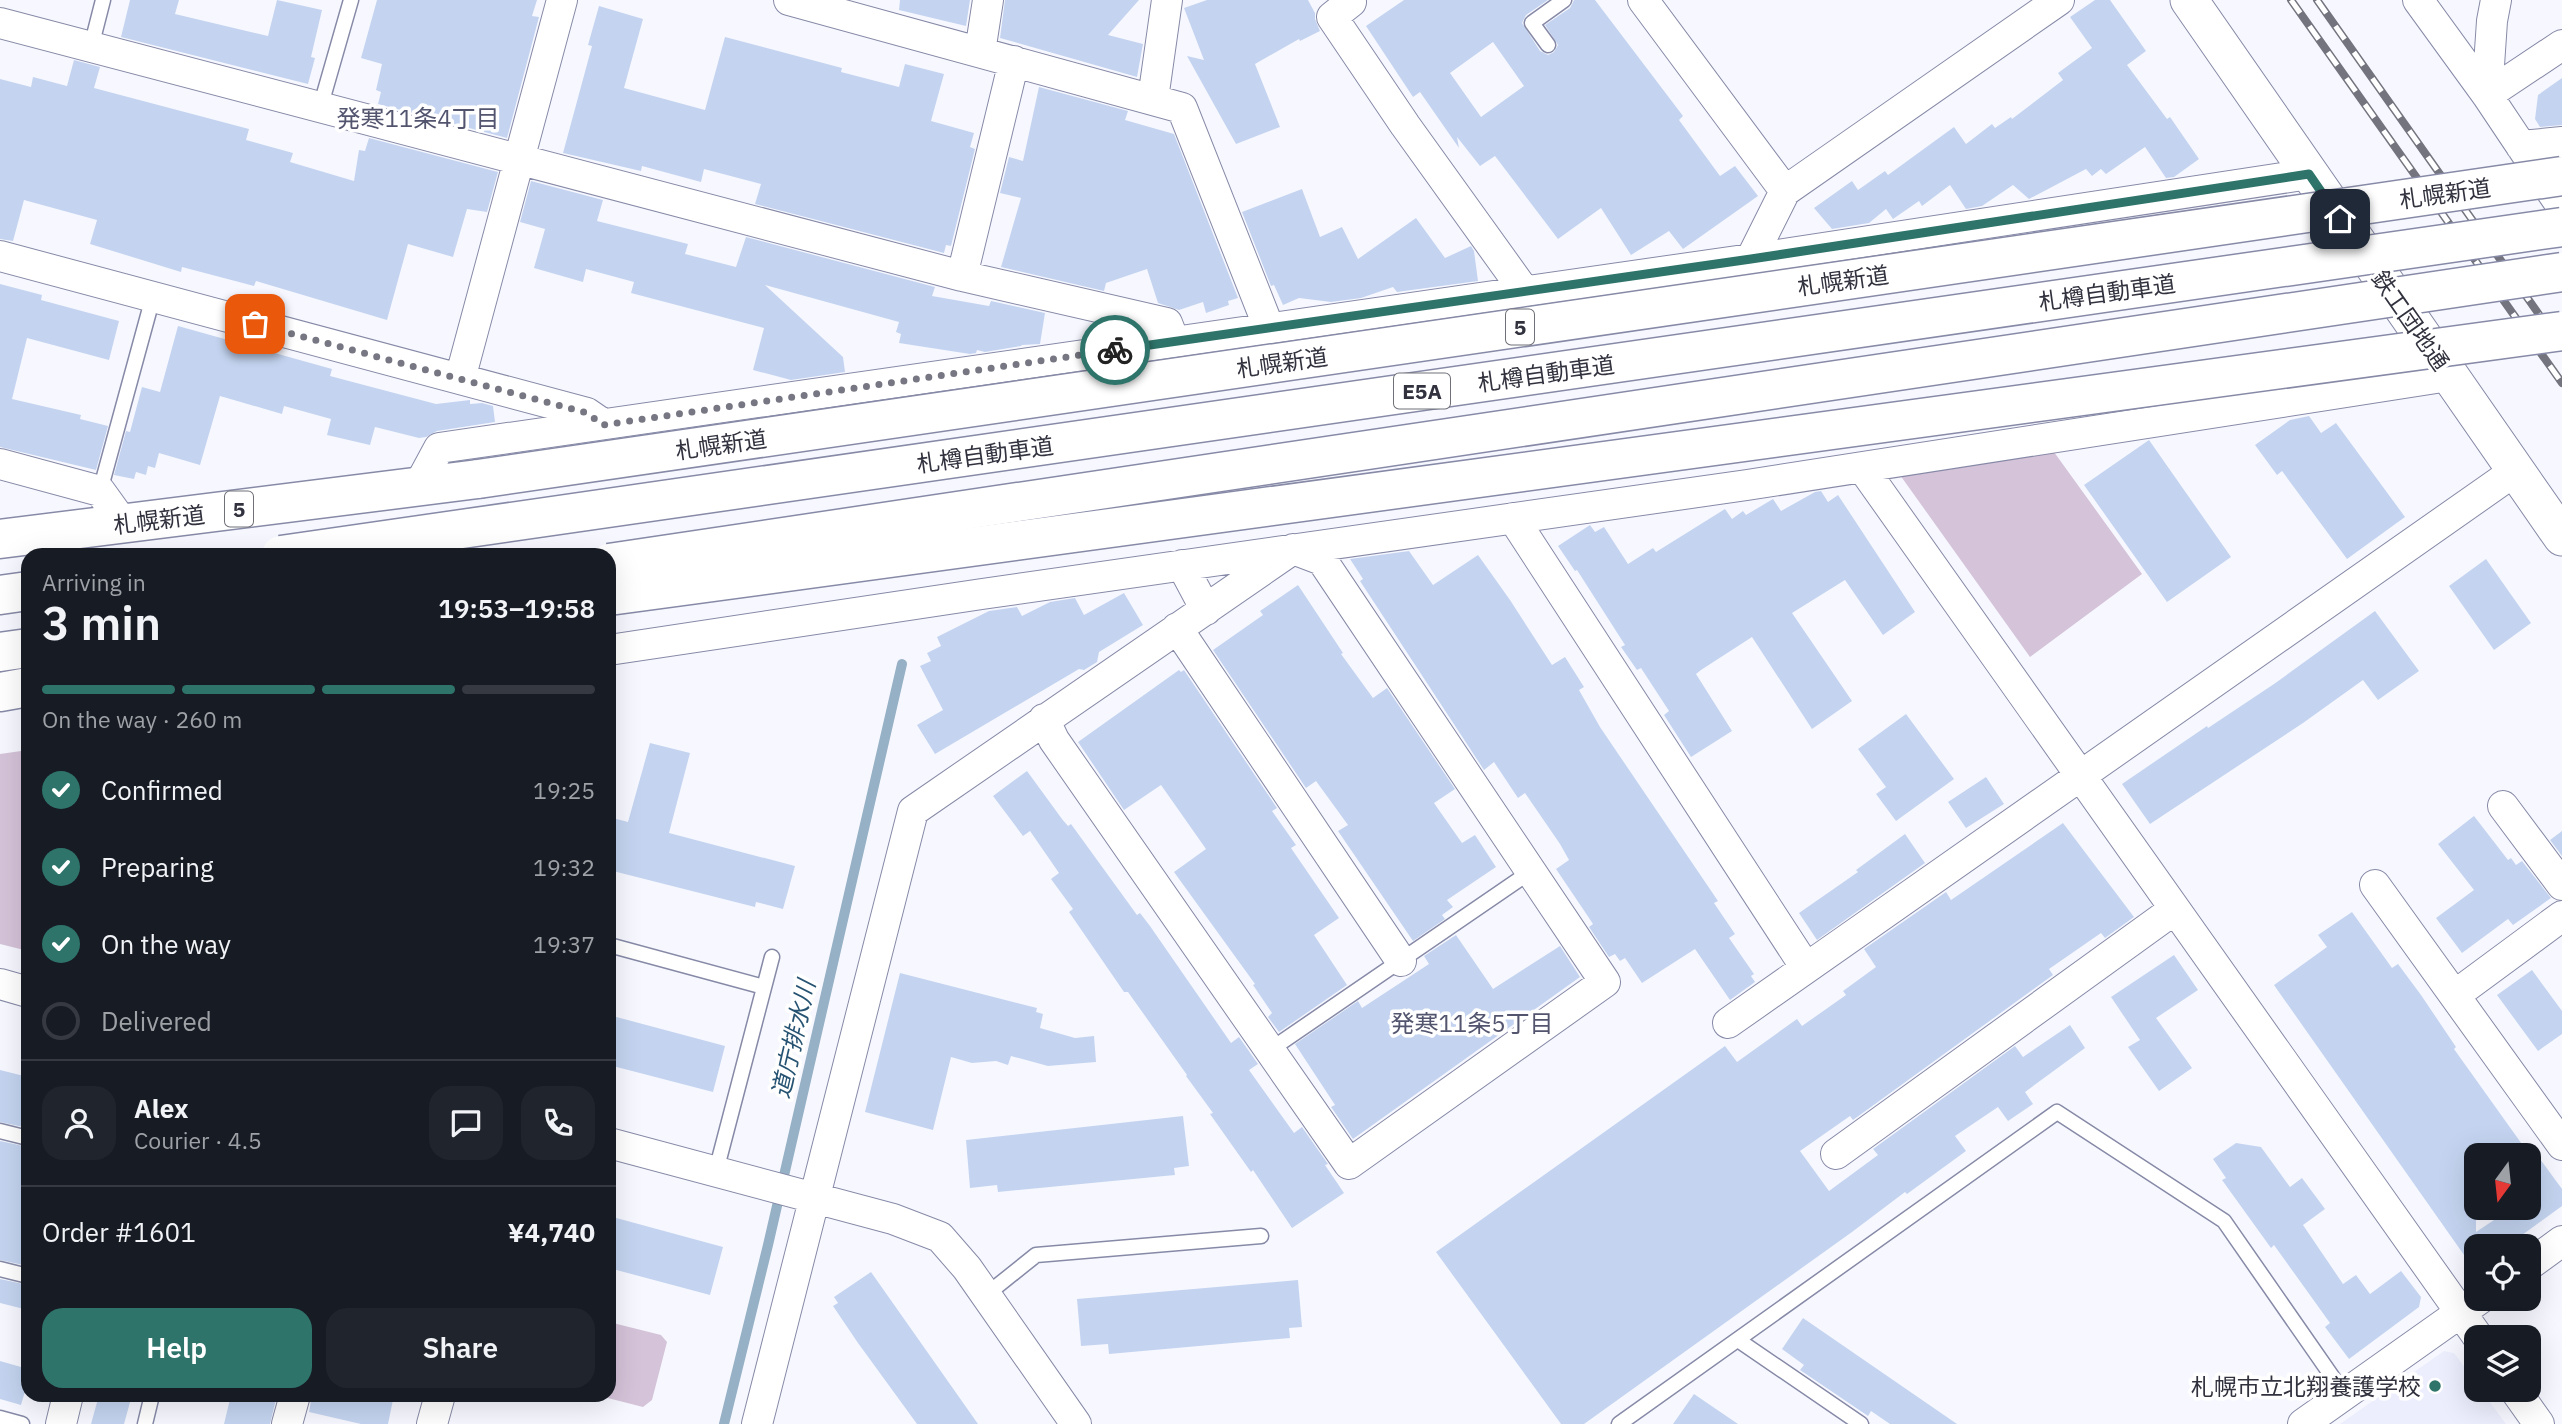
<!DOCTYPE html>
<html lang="en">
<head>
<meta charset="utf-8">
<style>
  :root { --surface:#171b24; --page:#20242c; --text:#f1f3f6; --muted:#9ea1a6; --line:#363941; --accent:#2e746a }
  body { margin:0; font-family:"IBM Plex Sans","Noto Sans JP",sans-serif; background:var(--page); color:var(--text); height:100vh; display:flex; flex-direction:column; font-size:26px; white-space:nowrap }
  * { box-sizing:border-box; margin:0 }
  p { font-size:23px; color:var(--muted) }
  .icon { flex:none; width:38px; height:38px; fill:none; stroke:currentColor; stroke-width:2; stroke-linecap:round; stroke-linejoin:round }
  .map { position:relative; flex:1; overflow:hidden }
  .side { position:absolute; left:21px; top:548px; width:595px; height:854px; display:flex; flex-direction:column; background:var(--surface); border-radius:21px; box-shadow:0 7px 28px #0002 }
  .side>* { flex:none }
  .needle { width:46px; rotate:195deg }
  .tools { position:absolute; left:2464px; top:1143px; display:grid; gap:14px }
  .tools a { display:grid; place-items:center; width:77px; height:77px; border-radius:14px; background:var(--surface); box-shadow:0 7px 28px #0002; font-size:35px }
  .pin { position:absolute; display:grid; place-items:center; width:60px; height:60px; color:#fff; margin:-30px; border-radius:14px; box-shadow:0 4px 10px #0006 }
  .courier { position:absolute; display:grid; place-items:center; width:70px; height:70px; margin:-35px; border:5px solid #2e746a; border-radius:50%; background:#fff; color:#222; box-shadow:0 2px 9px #0007 }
  .headline em { font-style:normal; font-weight:600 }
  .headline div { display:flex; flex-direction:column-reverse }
  .headline { display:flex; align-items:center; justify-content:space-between; height:119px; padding:0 21px }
  h1 { font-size:46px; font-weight:600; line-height:52px }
  .bar { display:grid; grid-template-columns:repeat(4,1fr); gap:10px 7px; align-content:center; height:84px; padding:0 21px }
  .bar i { height:9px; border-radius:5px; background:var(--line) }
  .bar .active { background:var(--accent) }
  .bar p { grid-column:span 4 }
  .line { display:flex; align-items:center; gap:18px; padding:0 21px; border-top:2px solid var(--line) }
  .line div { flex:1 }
  .round { display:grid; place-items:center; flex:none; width:74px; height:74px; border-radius:21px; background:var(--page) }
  ol { padding:0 21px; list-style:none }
  li { display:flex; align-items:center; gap:21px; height:77px }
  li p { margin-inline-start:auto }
  li .icon { padding:7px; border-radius:50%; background:var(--accent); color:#fff; stroke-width:4 }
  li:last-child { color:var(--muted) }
  li i { width:38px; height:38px; border:4px solid var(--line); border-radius:50% }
  .cta { display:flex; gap:14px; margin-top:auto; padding:14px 21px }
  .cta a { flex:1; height:80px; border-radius:21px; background:var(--accent); color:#fff; font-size:28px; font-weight:600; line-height:80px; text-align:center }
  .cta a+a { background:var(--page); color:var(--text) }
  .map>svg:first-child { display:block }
</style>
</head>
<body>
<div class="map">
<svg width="2562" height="1424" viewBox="0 0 2562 1424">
  <rect width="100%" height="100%" fill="#f7f8ff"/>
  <path fill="#eceefd" d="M2444,1351L2454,1353L2476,1383V1390H2481L2506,1424H2340Z"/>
  <path fill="#d5c3d9" d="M2054,452L2142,574L2030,657L1900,475Z
    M28,750V951L0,944V754Z
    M609,1322L661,1335L667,1342L652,1400L643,1407L596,1395H609Z"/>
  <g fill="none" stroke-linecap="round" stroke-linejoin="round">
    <path stroke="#96b0c5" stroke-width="10" d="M724,1424L768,1245L902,664"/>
  </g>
  <path fill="#c4d4f0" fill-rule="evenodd" d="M130,0H179L175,14L268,36L277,0L322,10L311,57L315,58L308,84L121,37Z
    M377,0H537L532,16L539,17L507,138L378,104L381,92L376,90L382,64L361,58Z
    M900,0H970L966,26L899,10Z
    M1005,0H1139L1108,35L1143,44L1137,77L1000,38Z
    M1207,0H1308L1315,13V19L1320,31L1300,41L1299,39L1255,64L1280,127L1236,144L1187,56L1204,60L1184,8Z
    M1404,0H1548L1526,15L1522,23L1540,51L1548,55L1554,52L1558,45L1545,25L1570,8L1574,0H1595L1683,116L1679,120L1720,176L1735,166L1758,196L1683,249L1669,231L1631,255L1601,208L1558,239L1495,156L1480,166L1457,137L1459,148L1420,92L1413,97L1366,26ZM1493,42L1524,86L1481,117L1450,73Z
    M2095,0H2110L2146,51L2127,65L2167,119L2170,117L2199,159L2174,177L2166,178L2145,147L2106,174L2101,169L2092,176L2086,169L2029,199L2013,185L1982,206L1966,209L1950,185L1922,206L1919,201L1893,219L1886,209L1869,223L1832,229L1814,208L1852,181L1858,190L1885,171L1888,175L1954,127L1966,144L1992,124L1995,128L2011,117L2012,119L2063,80L2058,73L2092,48L2070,17Z
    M599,6L643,19L624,88L705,110L725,37L842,68L841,72L899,87L905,64L944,74L931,121L974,133L970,147L975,149L951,246L946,245L944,253L755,204L761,184L704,169L701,182L642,166L641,171L563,153L592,46L588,45Z
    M74,60L100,67L94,88L249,129L246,140L293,153L290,162L354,181L359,150L365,151L369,138L498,172L487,212L467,209L453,257L408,244L387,320L256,281L254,286L182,267L181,272L90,244L97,220L24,200L13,241L0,239V79L31,87L33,77L67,86Z
    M2562,78V125L2540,127L2535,119L2538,95Z
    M1039,87L1128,111L1125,120L1174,134L1238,298L1228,301L1229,305L1206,313L1203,302L1179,310L1158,303L1147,269L1106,283L1104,291L1001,267L1021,198L1000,193L1009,157L1023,161Z
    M531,181L603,200L597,221L688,244L685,254L736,267L746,237L935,287L932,296L989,306L991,301L1045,313L1040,344L1022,345L1021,346L985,352L977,350L976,353L970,354L899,343L901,334L896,332L899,322L765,285L843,357L845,372L791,380L753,370L764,328L631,293L634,282L586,269L583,282L534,268L545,229L520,222Z
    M1302,189L1320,237L1342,227L1358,259L1416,218L1445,258L1471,246L1474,251L1478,281L1397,292L1393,287L1361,298L1331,302L1299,298L1283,305L1274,285L1271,286L1242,212Z
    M0,284L42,295L41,300L119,321L109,360L27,338L12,399L81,415L80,419L108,426L96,470L0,447Z
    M178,326L332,369L330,376L436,404L470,400V404L482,403L493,406L495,422L437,431L426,437L419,438L375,427L370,445L327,435L331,419L284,406L282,414L220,396L200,465L159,453L155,468L148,466L146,475L136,472L134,479L114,475L126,431L130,432L142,387L160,392Z
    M2309,416L2321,433L2336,423L2405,517L2347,559L2282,471L2277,475L2255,445L2290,420Z
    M2149,440L2231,557L2167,602L2084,485Z
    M1821,491L1828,502L1838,495L1915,612L1883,635L1845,580L1792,613L1852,701L1812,729L1752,637L1701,670L1696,674L1732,731L1691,757L1664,715L1669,711L1641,668L1637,670L1621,647L1625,645L1577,570L1575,571L1558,546L1590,525L1595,532L1604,527L1628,564L1653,548L1656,552L1725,509L1732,519L1743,511L1746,515L1773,499L1781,511L1815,492Z
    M1409,551L1433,585L1478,555L1510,600L1552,665L1565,657L1584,687L1579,690L1600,727L1718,901L1714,903L1735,934L1729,938L1754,974L1751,976L1755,982L1730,1000L1695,949L1642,983L1625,958L1620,961L1615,954L1609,957L1589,927L1593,924L1587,915L1556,869L1569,860L1560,844L1525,793L1518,798L1494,762L1484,770L1360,581L1363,579L1350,559Z
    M2486,559L2531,623L2494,650L2449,586Z
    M1298,585L1343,653L1341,654L1373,698L1387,688L1455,789L1434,803L1462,843L1475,835L1496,867L1447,900L1453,907L1442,915L1445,919L1413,941L1338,831L1348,825L1316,781L1306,788L1213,650L1263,615L1260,611Z
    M1124,593L1143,625L1099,652L1097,662L1084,670L1079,669L935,754L917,725L943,710L920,666L931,661L927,653L941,646L937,637L989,611L1017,607L1022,616L1050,602L1075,598L1084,615Z
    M2375,611L2419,671L2378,700L2363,680L2303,723L2150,824L2122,784L2207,726L2208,728L2274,684Z
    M1179,670L1181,672L1184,670L1277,808L1272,811L1296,845L1291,848L1339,918L1314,935L1347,985L1279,1032L1268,1017L1272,1013L1253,985L1255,984L1174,872L1206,849L1161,785L1124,810L1078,742Z
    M1906,714L1954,779L1896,821L1876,794L1886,787L1858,749Z
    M650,743L690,753L669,833L795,866L783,909L756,902L755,907L609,870V817L628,822Z
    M1027,771L1062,819L1068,826L1071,824L1137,915L1140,913L1150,926L1231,1043L1239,1037L1258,1064L1249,1070L1294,1133L1302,1127L1328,1164L1325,1165L1344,1193L1292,1228L1253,1170L1251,1172L1210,1114L1213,1113L1186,1076L1187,1075L1128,992H1124L1069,912L1073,909L1051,879L1059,873L1030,831L1023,836L993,796Z
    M1986,777L2004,804L1966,828L1948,802Z
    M2474,816L2508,860L2511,858L2516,865L2522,861L2551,898L2513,925L2508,919L2462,953L2436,918L2474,890L2438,844Z
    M2063,823L2134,917L2105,938L2101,933L2049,969L2053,975L1853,1120L1850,1116L1800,1151L1829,1191L1878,1155L1873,1149L2015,1046L2023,1057L2070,1025L2085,1048L2025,1092L2033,1104L2008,1121L1998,1107L1955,1136L1966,1151L1907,1194L1905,1192L1852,1232L1584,1424H1561L1436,1252L1725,1046L1737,1062L1797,1019L1802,1026L1846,995L1843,991L1876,967L1864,949L1946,892L1951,900Z
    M2562,831V856L2550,840Z
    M1905,834L1925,863L1817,940L1799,913L1858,872L1856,870Z
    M2352,912L2392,968L2398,964L2421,995L2456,1047L2454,1049L2529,1154V1144L2562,1189V1206L2507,1246H2476V1272L2274,985L2327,947L2318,935ZM2476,1155H2529V1208H2512L2476,1232Z
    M1456,935L1493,989L1560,946L1580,977L1353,1139L1331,1107L1335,1105L1295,1044L1358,1001L1362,1008L1429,964L1424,956Z
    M2174,955L2198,990L2156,1018L2192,1068L2159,1091L2128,1047L2140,1040L2111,997Z
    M2532,970L2562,1011V1034L2538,1051L2497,995Z
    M900,973L1037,1008L1036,1012L1043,1014L1040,1028L1075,1038L1094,1036L1096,1062L1048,1066L1011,1056L1008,1065L996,1061L972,1063L951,1057L933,1130L865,1112Z
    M609,1015L725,1046L713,1092L609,1065Z
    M0,1070L28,1077V1128L0,1122Z
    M1183,1116L1189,1166L1174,1168L1175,1175L998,1192L997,1185L970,1188L966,1140Z
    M0,1141L28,1147V1266L0,1260Z
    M2236,1143L2261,1147L2290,1187L2302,1178L2325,1209L2303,1225L2343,1284L2356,1275L2370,1294L2401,1271L2421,1297L2419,1307L2349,1359L2325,1327L2330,1323L2274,1245L2271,1248L2222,1180L2226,1178L2213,1159Z
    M609,1216L723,1247L710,1295L609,1268Z
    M871,1272L978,1424H917L858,1343L833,1306L838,1303L834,1297Z
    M0,1279L28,1285V1310L0,1303Z
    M1298,1280L1302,1327L1289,1328L1290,1338L1109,1354L1108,1344L1081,1346L1077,1299Z
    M1803,1318L1957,1424H1890L1871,1411L1868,1416L1800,1370L1804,1365L1782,1349Z
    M0,1361L28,1369V1381L21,1405L0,1399Z
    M1694,1394L1738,1424H1673Z
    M99,1395H132L124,1424H91Z
    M231,1395H277L270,1424H224Z
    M312,1395H394L388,1424H361L309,1412Z"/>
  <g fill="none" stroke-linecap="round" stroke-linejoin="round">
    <g stroke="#878aa7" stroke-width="17">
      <path id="service" d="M1548,45L1532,23L1564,0
        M91,47L103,0
        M320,108L351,0
        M100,491L153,297
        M609,945L764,987
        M1270,1050L1530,872
        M0,1131L28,1138
        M716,1171L772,957
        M0,1269L28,1276
        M986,1295L1036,1255L1261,1236
        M1738,1340L1861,1424
        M0,1418L22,1424
        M145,1424L152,1395
        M1619,1424L2057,1112L2224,1221L2345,1395"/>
    </g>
    <g stroke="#878aa7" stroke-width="32">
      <path id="minor" d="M789,0L1182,108L1269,328
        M1350,0L1351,2L1332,17L1405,125L1525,292
        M1643,0L1785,191
        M2418,0L2487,95L2562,207
        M0,23L962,276L1167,323L1174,341
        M980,52L988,0
        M2487,95L2492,21L2496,0
        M2487,95L2562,45
        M1153,99L1167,0
        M2521,146L2562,142
        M0,256L587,413L603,424
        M1751,259L1785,191L2059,0
        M962,276L1014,61
        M460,379L562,0
        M0,464L100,491L123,523
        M1862,467L2478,1337
        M418,487L439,448L1751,259L2309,174
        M1513,518L1806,968
        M1182,565L1206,610
        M1177,628L1401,961
        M609,650L982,594L1747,485L2449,376
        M2503,806L2562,885
        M2375,885L2562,1145
        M0,984L28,992
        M2455,995L2562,916
        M1728,1023L2515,471
        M609,1143L893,1219L940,1237L967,1268L1076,1424
        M1836,1154L2175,909
        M2529,1265L2562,1241
        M2515,1390L2539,1424
        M61,1424L68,1395
        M287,1424L295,1395
        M432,1424L440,1395
        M757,1424L913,811L1293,549L1322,560L1605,982L1349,1164L1054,740L1044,719
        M2303,1424L2481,1298"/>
    </g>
    <g stroke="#878aa7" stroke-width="39">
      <path id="tertiary" d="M2189,0L2562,537"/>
    </g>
    <g stroke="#878aa7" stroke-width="41">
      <path id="trunk" d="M0,539L478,479
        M0,692L28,687"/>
    </g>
    <g stroke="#878aa7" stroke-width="41">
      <path id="motorway" d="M0,595L28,591
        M0,652L28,648"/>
    </g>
    <use href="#service" stroke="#fff" stroke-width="14"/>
    <use href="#minor" stroke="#fff" stroke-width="30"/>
    <use href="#tertiary" stroke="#fff" stroke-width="37"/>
    <use href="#trunk" stroke="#fff" stroke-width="38"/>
    <use href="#motorway" stroke="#fff" stroke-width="38"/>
    <g stroke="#73747e" stroke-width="8">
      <path id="rail" d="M2291,0L2562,383
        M2317,0L2562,347"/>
    </g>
    <use href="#rail" stroke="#fff" stroke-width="5" stroke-dasharray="16" stroke-linecap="butt"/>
    <g stroke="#878aa7" stroke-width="41" stroke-linecap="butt">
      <path id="trunk-bridge" d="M478,479L2562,176
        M609,596L2562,331"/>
    </g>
    <g stroke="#878aa7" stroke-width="41" stroke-linecap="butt">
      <path id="motorway-bridge" d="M281,555L2562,227
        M609,563L2562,272"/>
    </g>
    <use href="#trunk-bridge" stroke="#fff" stroke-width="38"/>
    <use href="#motorway-bridge" stroke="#fff" stroke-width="38"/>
  </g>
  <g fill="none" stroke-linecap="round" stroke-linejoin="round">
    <path stroke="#767782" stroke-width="7" stroke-dasharray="0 12.6" d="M255,324L587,413L603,425L1115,350"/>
    <path stroke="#2e746a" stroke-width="9" d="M1115,350L1751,259L2309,174L2340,219"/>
  </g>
  <circle fill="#2e746a" stroke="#fff" stroke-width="2.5" cx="2435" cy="1386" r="7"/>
  <g text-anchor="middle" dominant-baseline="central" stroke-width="7" stroke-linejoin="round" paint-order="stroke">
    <g fill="#fff" stroke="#6f7078" stroke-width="2">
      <rect x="1506" y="309.5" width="28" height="35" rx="5"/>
      <rect x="1394" y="373.5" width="56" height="35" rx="5"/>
      <rect x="225" y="491.5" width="28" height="35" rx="5"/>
    </g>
    <g font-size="21" font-weight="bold" fill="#31323e">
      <text x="1520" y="327">5</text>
      <text x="1422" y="391">E5A</text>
      <text x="239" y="509">5</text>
    </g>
    <g font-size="23" fill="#31323e" stroke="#fff">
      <text transform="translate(2445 193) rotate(-8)">札幌新道</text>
      <text transform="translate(1843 280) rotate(-8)">札幌新道</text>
      <text transform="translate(2107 292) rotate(-8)">札樽自動車道</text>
      <text transform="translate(2411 320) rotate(55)">鉄工団地通</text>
      <text transform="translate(1282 362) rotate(-8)">札幌新道</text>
      <text transform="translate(1546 373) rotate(-8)">札樽自動車道</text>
      <text transform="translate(721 444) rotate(-8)">札幌新道</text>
      <text transform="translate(985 454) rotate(-8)">札樽自動車道</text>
      <text transform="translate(159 519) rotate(-7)">札幌新道</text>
    </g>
    <g font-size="23" fill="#31323e" stroke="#fff" text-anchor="end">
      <text x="2421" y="1386">札幌市立北翔養護学校</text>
    </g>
    <g font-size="24" fill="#53556f" stroke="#fff">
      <text x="418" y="118">発寒11条4丁目</text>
      <text x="1472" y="1023">発寒11条5丁目</text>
    </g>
    <g font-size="24" font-style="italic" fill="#265372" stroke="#fff">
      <text transform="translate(793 1039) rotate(-77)">道庁排水川</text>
    </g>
  </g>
</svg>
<div class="tools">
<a><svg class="needle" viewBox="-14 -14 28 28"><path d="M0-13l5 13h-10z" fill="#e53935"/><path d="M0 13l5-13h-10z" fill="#9ea1a6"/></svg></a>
<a><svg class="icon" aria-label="locate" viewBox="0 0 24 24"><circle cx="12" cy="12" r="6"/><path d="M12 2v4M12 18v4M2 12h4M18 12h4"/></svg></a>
<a><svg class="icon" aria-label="layers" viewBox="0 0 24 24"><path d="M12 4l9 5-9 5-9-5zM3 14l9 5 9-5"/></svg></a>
</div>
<div class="pin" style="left:255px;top:324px;background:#ea580c"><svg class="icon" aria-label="bag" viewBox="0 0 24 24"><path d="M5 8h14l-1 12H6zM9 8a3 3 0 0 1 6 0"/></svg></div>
<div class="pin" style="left:2340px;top:219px;background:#1f2937"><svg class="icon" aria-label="home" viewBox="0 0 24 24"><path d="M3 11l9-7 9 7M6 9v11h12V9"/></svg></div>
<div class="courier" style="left:1115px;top:350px"><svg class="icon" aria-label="bike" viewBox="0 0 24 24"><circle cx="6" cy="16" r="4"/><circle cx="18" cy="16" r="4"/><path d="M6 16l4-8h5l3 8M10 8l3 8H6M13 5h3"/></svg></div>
<section class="side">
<div class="headline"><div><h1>3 min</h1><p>Arriving in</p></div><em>19:53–19:58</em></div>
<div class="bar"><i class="active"></i><i class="active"></i><i class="active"></i><i></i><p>On the way · 260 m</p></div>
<ol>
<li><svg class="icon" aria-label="check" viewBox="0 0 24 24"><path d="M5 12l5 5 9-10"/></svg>Confirmed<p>19:25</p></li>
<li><svg class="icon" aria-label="check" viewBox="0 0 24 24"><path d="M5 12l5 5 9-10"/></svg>Preparing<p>19:32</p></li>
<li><svg class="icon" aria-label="check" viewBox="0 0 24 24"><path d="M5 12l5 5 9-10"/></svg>On the way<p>19:37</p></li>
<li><i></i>Delivered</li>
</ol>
<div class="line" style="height:126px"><a class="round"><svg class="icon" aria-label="person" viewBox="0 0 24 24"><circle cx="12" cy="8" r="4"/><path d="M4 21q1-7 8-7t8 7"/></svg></a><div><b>Alex</b><p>Courier · 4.5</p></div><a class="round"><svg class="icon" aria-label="chat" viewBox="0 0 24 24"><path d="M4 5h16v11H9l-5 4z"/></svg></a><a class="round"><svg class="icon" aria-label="phone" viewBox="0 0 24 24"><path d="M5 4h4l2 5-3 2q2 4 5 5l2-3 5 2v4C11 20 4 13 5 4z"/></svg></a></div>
<div class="line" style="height:91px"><div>Order #1601</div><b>¥4,740</b></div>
<div class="cta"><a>Help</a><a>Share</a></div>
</section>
</div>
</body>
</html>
